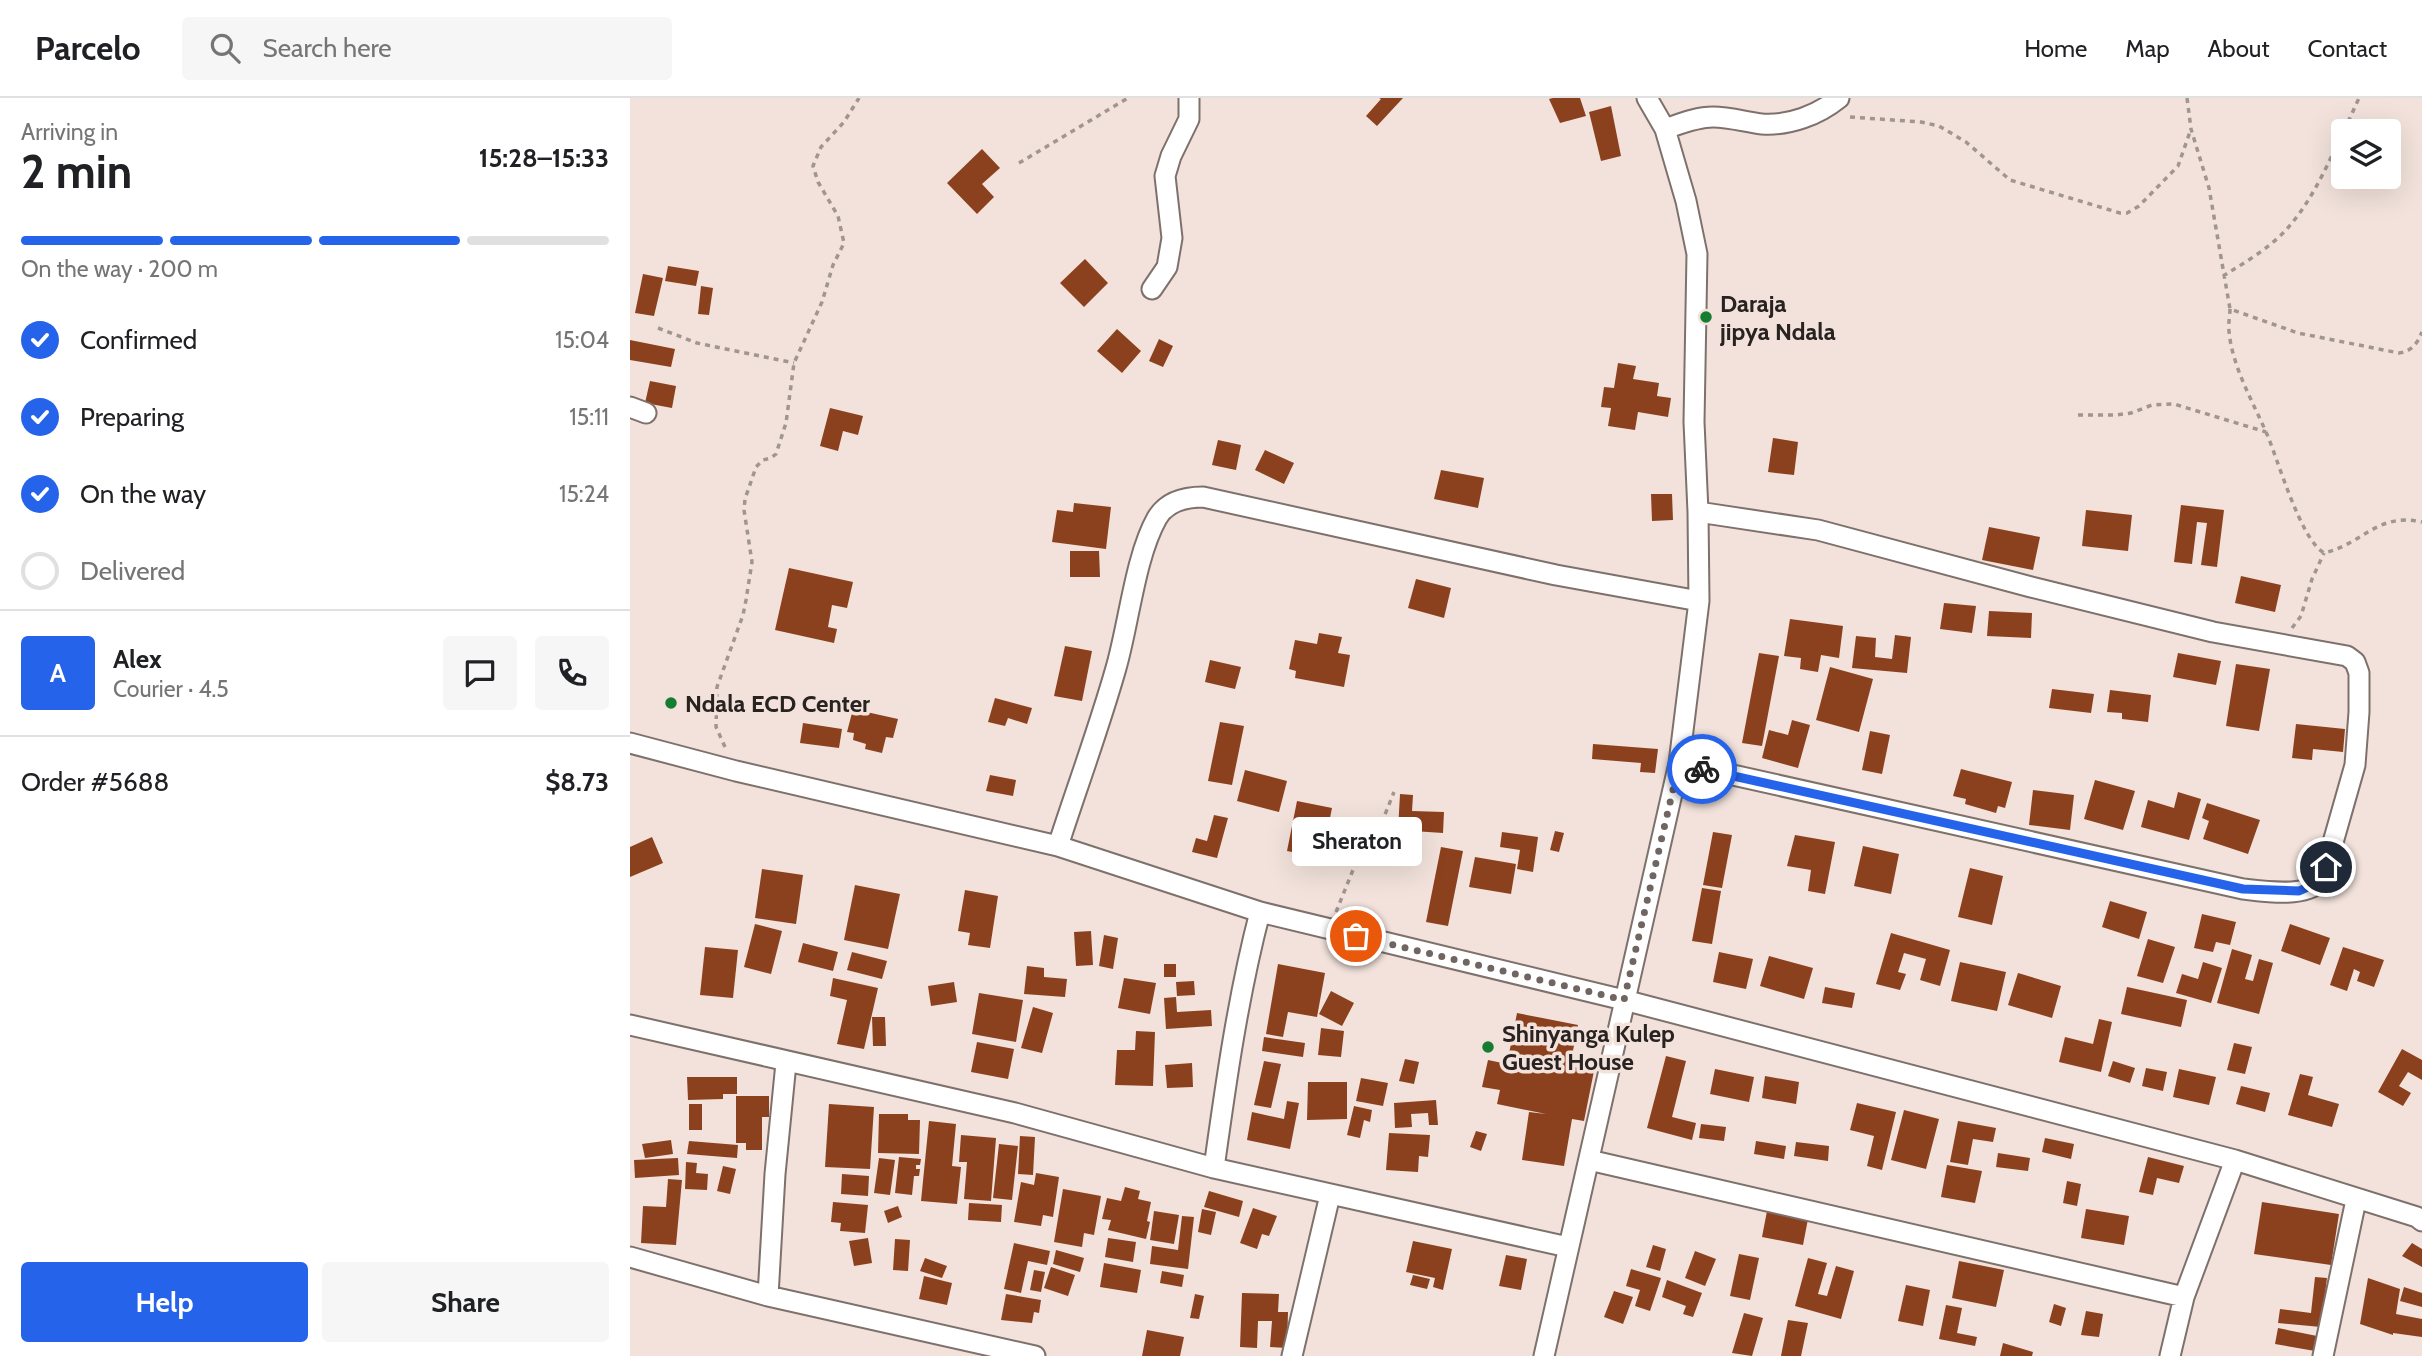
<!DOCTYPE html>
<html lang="en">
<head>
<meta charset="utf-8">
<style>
  :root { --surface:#fff; --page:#f6f6f6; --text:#202124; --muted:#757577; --line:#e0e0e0; --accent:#2563eb }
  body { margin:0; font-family:Cabin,sans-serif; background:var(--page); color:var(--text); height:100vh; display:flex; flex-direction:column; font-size:26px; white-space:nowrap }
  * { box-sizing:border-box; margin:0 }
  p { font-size:23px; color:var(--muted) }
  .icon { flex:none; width:38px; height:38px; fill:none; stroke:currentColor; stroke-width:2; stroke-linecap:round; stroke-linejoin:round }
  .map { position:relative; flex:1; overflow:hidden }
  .side { display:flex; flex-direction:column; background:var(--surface); width:630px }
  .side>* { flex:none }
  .buttons { position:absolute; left:1701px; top:21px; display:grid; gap:14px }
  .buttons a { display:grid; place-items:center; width:70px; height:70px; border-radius:7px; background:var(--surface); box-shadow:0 7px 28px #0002; font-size:35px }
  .pin { position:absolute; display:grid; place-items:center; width:60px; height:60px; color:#fff; margin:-30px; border:4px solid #fff; border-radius:50%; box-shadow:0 2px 7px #0007 }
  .courier { position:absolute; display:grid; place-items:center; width:70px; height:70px; margin:-35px; border:5px solid #2563eb; border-radius:50%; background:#fff; color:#222; box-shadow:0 2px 9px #0007 }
  .bubble { position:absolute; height:49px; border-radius:7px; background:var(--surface); box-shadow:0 7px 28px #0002; font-size:23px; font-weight:700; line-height:49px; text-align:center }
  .headline em { font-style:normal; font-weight:700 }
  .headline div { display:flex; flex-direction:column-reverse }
  .headline { display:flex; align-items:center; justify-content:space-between; height:119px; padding:0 21px }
  h1 { font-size:46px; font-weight:700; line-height:52px }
  .bar { display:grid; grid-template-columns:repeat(4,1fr); gap:10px 7px; align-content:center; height:84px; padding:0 21px }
  .bar i { height:9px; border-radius:5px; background:var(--line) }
  .bar .current { background:var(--accent) }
  .bar p { grid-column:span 4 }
  .line { display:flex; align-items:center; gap:18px; padding:0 21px; border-top:2px solid var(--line) }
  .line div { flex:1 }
  .round { display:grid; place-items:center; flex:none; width:74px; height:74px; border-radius:7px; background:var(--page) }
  ol { padding:0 21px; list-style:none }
  li { display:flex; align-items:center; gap:21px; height:77px }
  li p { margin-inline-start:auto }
  li .icon { padding:7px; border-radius:50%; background:var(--accent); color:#fff; stroke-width:4 }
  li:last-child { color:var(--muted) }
  li i { width:38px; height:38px; border:4px solid var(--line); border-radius:50% }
  .primary-button { display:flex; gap:14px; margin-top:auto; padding:14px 21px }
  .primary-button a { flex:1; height:80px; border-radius:7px; background:var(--accent); color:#fff; font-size:28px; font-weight:700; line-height:80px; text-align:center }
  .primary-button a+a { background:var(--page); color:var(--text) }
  header { display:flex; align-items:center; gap:42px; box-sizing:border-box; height:98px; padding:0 35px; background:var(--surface); border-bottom:2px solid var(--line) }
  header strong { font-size:33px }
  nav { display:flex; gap:38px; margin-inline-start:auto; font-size:24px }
  .search { width:490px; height:63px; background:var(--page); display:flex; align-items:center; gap:18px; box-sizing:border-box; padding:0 24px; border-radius:7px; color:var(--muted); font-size:26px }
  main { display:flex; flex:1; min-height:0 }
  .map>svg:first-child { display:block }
</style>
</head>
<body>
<header>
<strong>Parcelo</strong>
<div class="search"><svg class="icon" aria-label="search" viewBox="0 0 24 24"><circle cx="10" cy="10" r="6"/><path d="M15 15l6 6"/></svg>Search here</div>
<nav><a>Home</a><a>Map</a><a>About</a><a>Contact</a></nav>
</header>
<main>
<section class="side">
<div class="headline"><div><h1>2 min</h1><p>Arriving in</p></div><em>15:28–15:33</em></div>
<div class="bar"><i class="current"></i><i class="current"></i><i class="current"></i><i></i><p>On the way · 200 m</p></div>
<ol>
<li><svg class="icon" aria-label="check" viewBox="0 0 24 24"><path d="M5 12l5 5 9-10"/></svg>Confirmed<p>15:04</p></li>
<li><svg class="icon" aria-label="check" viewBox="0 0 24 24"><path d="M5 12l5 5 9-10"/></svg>Preparing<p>15:11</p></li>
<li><svg class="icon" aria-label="check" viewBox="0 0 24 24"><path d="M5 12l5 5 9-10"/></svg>On the way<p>15:24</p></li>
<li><i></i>Delivered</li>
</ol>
<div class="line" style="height:126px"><b class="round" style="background:var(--accent);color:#fff">A</b><div><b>Alex</b><p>Courier · 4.5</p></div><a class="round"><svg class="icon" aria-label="chat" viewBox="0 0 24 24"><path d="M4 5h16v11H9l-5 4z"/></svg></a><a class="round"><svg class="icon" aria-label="phone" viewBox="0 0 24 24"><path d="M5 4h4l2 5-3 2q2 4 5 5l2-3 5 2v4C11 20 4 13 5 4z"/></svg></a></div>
<div class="line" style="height:91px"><div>Order #5688</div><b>$8.73</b></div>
<div class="primary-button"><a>Help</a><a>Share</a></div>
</section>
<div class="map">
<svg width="1792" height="1258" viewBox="0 0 1792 1258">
  <rect width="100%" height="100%" fill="#f2e2db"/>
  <path fill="#8c411e" d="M749,0H773L747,28L736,18L751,1Z
    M923,0H950L956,18L930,25L919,1Z
    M981,8L991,58L971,63L959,14Z
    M352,51L370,70L352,86L364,99L347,116L317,85Z
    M455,161L478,185L454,209L430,185Z
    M38,168L69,173L66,188L35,183Z
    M13,176L33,180L24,218L5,215Z
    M71,188L83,190L79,217L68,216Z
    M487,231L511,253L492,275L467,253Z
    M529,241L543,248L533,269L519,263Z
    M0,242L45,251L41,269L0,262Z
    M988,265L1006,268L1003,281L1029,285L1027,298L1041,300L1038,319L1008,314L1005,332L978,328L981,310L971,309L974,289L984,290Z
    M20,283L46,288L42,310L15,305Z
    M200,310L233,318L228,337L213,333L208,353L190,348Z
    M1143,340L1168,344L1164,377L1138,374Z
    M588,342L611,347L606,372L582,367Z
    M635,352L664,365L654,386L625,372Z
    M811,372L854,380L848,410L804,401Z
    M1021,396H1042L1043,422L1022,423Z
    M444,405L481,409L476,451L422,444L427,412L443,414Z
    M1551,407L1594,412L1587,469L1571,467L1577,425L1567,424L1562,466L1544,464Z
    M1456,412L1502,417L1498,453L1452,448Z
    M1359,429L1410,439L1403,472L1352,462Z
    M440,453H469L470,479H440Z
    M159,470L223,484L217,510L202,507L198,529L207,531L204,545L145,532Z
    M1611,478L1651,487L1645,514L1605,505Z
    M786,481L821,490L814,520L778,510Z
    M1314,505L1346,508L1342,535L1310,531Z
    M1359,513L1402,515L1401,540L1357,538Z
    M1160,521L1213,528L1209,560L1191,557L1188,574L1170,571L1171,560L1154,558Z
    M689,535L712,539L708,555L720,557L714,589L665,580L666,573L659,571L665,542L687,546Z
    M1265,537L1281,539L1277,575L1222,570L1226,538L1246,540L1245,559L1262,561Z
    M435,548L462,553L452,603L424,598Z
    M1129,555L1149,558L1132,648L1112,645Z
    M1548,555L1591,563L1586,587L1543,579Z
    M580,562L611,569L605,591L575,584Z
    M1606,566L1640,571L1629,633L1596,628Z
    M1200,569L1243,581L1229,634L1186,622Z
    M1422,591L1464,596L1461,615L1419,610Z
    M1480,592L1521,597L1518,624L1492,621V615L1477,614Z
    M365,600L402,610L397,626L378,620L375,628L358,624Z
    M223,611L268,621L263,640L256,639L252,655L235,651L236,646L223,642L224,635L217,634Z
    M1162,622L1180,627L1168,670L1132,660L1139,632L1158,637Z
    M590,624L614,628L602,687L578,683Z
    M173,625L212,631L209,650L170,645Z
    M1666,626L1715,631L1713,654L1683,651L1682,662L1662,660Z
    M1240,633L1260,637L1252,676L1232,672Z
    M963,646L1028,651L1025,675L1010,674L1011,665L962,661Z
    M1331,671L1382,684L1375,710L1368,708L1366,715L1335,706L1336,701L1323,698Z
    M615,672L657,683L649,714L607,703Z
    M360,677L386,682L383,698L356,693Z
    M1465,682L1505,693L1493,732L1454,721Z
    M1403,692L1444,697L1440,732L1399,727Z
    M1548,694L1571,701L1559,742L1511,729L1518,702L1544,710Z
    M770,696L783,697L782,713L814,714L813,735L768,732Z
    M667,703L702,710L692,760L657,753Z
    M1577,705L1630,722L1618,756L1573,741L1579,723L1572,720Z
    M584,717L598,720L587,760L562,754L566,740L577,743Z
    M925,733L934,735L929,754L920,752Z
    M872,734L908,739L903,774L887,771L890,752L870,749Z
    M1083,734L1102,737L1092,790L1073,787Z
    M1165,737L1205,744L1195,796L1178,793L1181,772L1157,768Z
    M22,739L33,765L0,779V749Z
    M1233,748L1269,756L1261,796L1224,788Z
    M811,749L833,753L818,828L796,824Z
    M845,759L886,766L881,796L839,789Z
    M1340,770L1373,778L1362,827L1328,819Z
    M132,771L173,777L166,826L125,820Z
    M225,787L270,796L258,851L214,842Z
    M1072,790L1091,793L1082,846L1062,843Z
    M335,792L368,798L360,850L338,847L340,835L328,833Z
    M1480,803L1517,814L1509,841L1472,829Z
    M1572,816L1606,824L1600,847L1586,844L1583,854L1564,850Z
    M125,826L152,833L141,876L114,869Z
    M1660,826L1700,840L1690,867L1651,853Z
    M461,833L463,867L446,868L444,834Z
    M1261,835L1320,852L1310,888L1290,882L1296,861L1274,855L1268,874L1276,876L1270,892L1246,886Z
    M474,837L488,840L483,871L469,868Z
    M1518,841L1545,849L1533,885L1507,878Z
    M173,845L208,854L203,873L168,864Z
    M75,849L108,852L103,900L70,897Z
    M1713,849L1754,862L1744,889L1727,883L1730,874L1724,871L1717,893L1700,887Z
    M1602,851L1622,857L1615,881L1623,883L1629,861L1643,865L1629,916L1587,905Z
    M222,854L257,863L252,881L217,872Z
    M1089,854L1123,861L1116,891L1083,884Z
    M1139,858L1183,870L1174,901L1130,888Z
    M1330,864L1376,874L1367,913L1321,903Z
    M1573,864L1592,870L1581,905L1546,895L1552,876L1568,881Z
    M534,866H546V879H534Z
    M648,866L695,875L687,919L658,914L653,939L636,936Z
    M397,868L414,870V879L437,881L435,899L394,896Z
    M1388,875L1431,888L1422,920L1378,907Z
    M203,880L248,890L234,951L207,946L217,902L200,898Z
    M494,880L526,885L520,916L488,910Z
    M564,883L565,897L547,898L546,884Z
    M324,884L327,904L301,908L298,888Z
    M1195,889L1225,895L1222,910L1192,905Z
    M1497,889L1557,902L1551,929L1491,916Z
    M701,893L724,905L712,928L689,916Z
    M349,895L393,902L386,944L342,936Z
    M546,899L547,914L581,912L582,928L536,931L534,900Z
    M403,909L423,915L412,955L391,950Z
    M887,915L948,927L940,968L964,973L954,1023L942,1021L934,1068L892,1062L899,1014L916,1016L867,1006L870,992L852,989L858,962L877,966Z
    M242,919H255L256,948H243Z
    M1469,921L1482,924L1471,974L1429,964L1435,939L1463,946Z
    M691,930L714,933L711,959L688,957Z
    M506,933L525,934L523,988L485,987L487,952H505Z
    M634,939L675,945L673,959L632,953Z
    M347,944L384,951L378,981L341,974Z
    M1604,945L1622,949L1615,976L1597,972Z
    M1772,951L1792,962V982L1778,974L1769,988L1781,995L1773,1008L1748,994Z
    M1036,958L1056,963L1042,1019L1066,1025L1062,1042L1017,1030Z
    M775,961L789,964L784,986L769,983Z
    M634,963L651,966L641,1010L624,1007Z
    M1483,963L1505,970L1500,985L1478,978Z
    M562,965L563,989L537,990L535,967Z
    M1516,970L1537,974L1533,993L1512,988Z
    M1085,971L1124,979L1119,1004L1080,996Z
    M1549,971L1586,979L1579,1007L1543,999Z
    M1670,976L1683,979L1678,997L1709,1006L1702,1029L1658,1017Z
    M1135,978L1169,984L1166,1006L1132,1000Z
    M57,979H107V996H93V1001L58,1002Z
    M731,980L758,985L753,1008L726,1003Z
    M678,984H717V1021L677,1022Z
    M1611,988L1640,995L1635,1014L1606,1006Z
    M106,998H139V1019H132V1052H116V1045H106Z
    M806,1002L808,1027H799L798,1015L781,1016L782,1029L765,1030L764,1005Z
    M657,1003L669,1005L660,1051L617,1042L622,1014L654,1021Z
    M1227,1005L1266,1014L1252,1072L1237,1068L1244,1038L1220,1032Z
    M59,1006H72V1032H59Z
    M199,1006L244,1009L240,1071L195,1069Z
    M724,1008L742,1012L740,1024L734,1022L730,1040L717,1037Z
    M1274,1012L1309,1021L1296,1071L1261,1062Z
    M249,1016H278V1022H290L289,1056L248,1055Z
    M299,1023L326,1026L322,1068L331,1069L327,1106L291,1103Z
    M1328,1023L1366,1030L1363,1044L1343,1041L1338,1067L1320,1064Z
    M1071,1026L1096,1029L1094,1043L1069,1040Z
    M846,1033L857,1036L851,1053L840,1049Z
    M759,1035L800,1037L798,1059L789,1058L788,1074L756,1072Z
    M331,1037L366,1040L361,1103L334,1101L337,1064H329Z
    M390,1038L405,1039L403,1077L388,1076Z
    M1415,1040L1444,1046L1441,1061L1412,1054Z
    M41,1042L43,1056L15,1060L12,1046Z
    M59,1043L108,1047L107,1060L57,1056Z
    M1126,1043L1156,1048L1154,1061L1124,1056Z
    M1166,1044L1199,1048L1198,1063L1164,1058Z
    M369,1046L388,1048L382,1102L363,1100Z
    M1368,1055L1400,1060L1398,1073L1366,1069Z
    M269,1059L291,1061L290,1067H286V1071H290L289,1078H284L282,1097L265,1095Z
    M1518,1059L1554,1068L1549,1085L1527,1080L1523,1097L1509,1094Z
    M48,1060L49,1077L5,1080L4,1062Z
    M249,1060L265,1062L260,1097L244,1095Z
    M56,1064L67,1065L66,1075L78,1076L77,1092L55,1091Z
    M1317,1067L1352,1073L1345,1105L1311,1099Z
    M93,1068L106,1071L100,1096L87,1093Z
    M406,1075L429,1079L423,1119L413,1117L411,1128L384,1124L391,1084L404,1087Z
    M212,1076L239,1078L238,1098L211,1096Z
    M38,1081L52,1082L46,1147L11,1145L13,1108L36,1109Z
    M1437,1083L1451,1086L1447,1108L1433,1105Z
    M495,1089L510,1093L508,1101L521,1104L517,1123L520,1124L516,1141L478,1132L481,1122L472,1121L477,1100L491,1103Z
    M433,1091L471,1098L464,1137L454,1135L452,1149L424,1144Z
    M579,1093L613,1103L609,1119L574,1109Z
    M203,1104L238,1107L235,1135L210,1133L211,1125L201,1124Z
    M1632,1104L1709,1116L1701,1167L1624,1156Z
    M339,1105L372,1107L371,1124L338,1122Z
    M268,1108L272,1119L258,1125L254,1113Z
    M623,1110L647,1118L639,1138L632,1136L627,1151L610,1145Z
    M572,1111L586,1114L581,1137L568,1134Z
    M1456,1111L1499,1118L1494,1147L1451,1140Z
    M524,1113L549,1117L544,1146L520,1142Z
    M1137,1113L1178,1121L1173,1147L1132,1139Z
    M552,1118L564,1119L558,1171L520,1166L522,1148L548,1152Z
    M238,1140L242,1165L224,1168L219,1143Z
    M478,1140L506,1144L503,1164L475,1159Z
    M265,1141L280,1142L278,1173L263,1172Z
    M783,1143L822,1151L813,1192L803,1189L805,1180L776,1174Z
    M384,1145L420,1153L417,1167L398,1163L391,1195L374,1191Z
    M1782,1145L1792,1151V1169L1772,1158Z
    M1023,1147L1036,1151L1030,1173L1016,1169Z
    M426,1152L454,1160L450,1174L423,1166Z
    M1065,1153L1086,1161L1075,1188L1055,1180Z
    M1109,1156L1129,1160L1120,1202L1100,1198Z
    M876,1157L897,1161L891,1192L869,1188Z
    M295,1160L317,1168L312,1180L290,1173Z
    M1178,1160L1197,1165L1188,1196L1197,1198L1206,1168L1224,1173L1211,1221L1165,1208Z
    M1329,1163L1374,1172L1366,1209L1322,1200Z
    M474,1165L511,1172L507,1195L470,1189Z
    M421,1169L445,1177L438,1198L414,1190Z
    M1001,1171L1031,1180L1020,1213L1005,1208L1010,1192L996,1188Z
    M404,1172L415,1174L411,1194L400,1192Z
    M532,1173L554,1177L552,1189L530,1185Z
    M783,1177L800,1181L797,1191L780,1187Z
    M294,1178L322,1185L317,1207L289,1201Z
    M1685,1179L1697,1180L1691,1229L1648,1225L1650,1211L1681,1215Z
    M1738,1180L1770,1191L1766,1216L1792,1221V1239L1763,1235V1237L1730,1226Z
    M1037,1182L1072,1195L1063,1219L1053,1216L1056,1208L1032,1199Z
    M1276,1187L1300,1192L1293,1228L1268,1223Z
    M1774,1189L1792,1195V1209L1770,1203Z
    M984,1193L1003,1199L993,1226L974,1219Z
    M612,1195L649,1196L648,1214H658L657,1250L640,1249L642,1223H628L627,1250L610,1249Z
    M376,1196L411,1202L409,1215L404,1214L402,1225L371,1222Z
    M565,1196L574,1198L569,1221L560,1220Z
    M1424,1206L1436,1210L1431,1228L1419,1224Z
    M1316,1207L1332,1210L1327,1235L1347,1239L1345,1248L1309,1241Z
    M1456,1213L1473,1216L1469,1239L1451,1237Z
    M1114,1215L1133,1220L1122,1258L1102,1255Z
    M1158,1222L1178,1225L1171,1258H1151Z
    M1648,1230L1687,1238L1685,1253L1645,1246Z
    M517,1232L554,1239L550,1258H512Z
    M1373,1245L1403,1254L1402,1258H1370Z"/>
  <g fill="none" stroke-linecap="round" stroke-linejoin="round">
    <g stroke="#7e716b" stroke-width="23">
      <path id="street" d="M1035,31C1050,26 1066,19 1083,19C1099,19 1116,24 1132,26C1159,28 1188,17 1209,0
        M522,191L537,169L542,140L535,78L541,58L559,21V0
        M0,309L16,315
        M0,645L106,673L428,748L630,814L994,902L1605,1062L1787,1119L1792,1123
        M1049,665L1613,791C1632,793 1675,800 1689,784C1692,780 1694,774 1696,769L1725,667L1729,614V575L1725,564L1717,558L1583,534L1401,489L1188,432L1068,414
        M428,748C447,689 469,630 486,570C499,525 505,459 527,420C537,403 555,399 573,399L926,477L1069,503
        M0,927L385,1015L584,1070L938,1149
        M959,1062L1554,1199
        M584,1070C596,984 608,898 630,814
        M0,1159L138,1198L405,1258
        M138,1198L145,1076L156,965
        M662,1258L700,1097
        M914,1258L1049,665L1069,503L1068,414L1064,324L1067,156L1056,103L1035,31L1017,0
        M1540,1258L1554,1199L1605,1062
        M1693,1258L1726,1102"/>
    </g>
    <path stroke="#a19590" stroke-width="3.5" stroke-dasharray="5 5" stroke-linecap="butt" d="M1557,0L1561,31L1579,90L1600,211L1668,235L1769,255C1782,253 1787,246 1792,234
      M1220,19L1291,24L1309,28L1336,44L1380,82L1490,115H1497L1509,108L1548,68L1561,31
      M1714,33L1729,0
      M389,65L498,0
      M1593,178C1614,165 1638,151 1655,133C1681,105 1697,68 1713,34
      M1600,211C1600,218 1598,226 1599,233C1602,268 1622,302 1636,334C1648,361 1670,441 1694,455C1733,446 1747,414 1792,424
      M28,230L67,245L164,265
      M1448,317H1486L1501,315L1522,307L1544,306L1636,334
      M1662,530L1671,518L1682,481L1694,455
      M95,649L86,629L87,589L113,517L116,502L122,464L114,412L115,401L126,369L133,362L141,360L146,356L156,325L164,265L192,204L203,167L214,145L208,118L188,84L183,68L191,49L214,24L229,0
      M706,814L725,767L752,724L764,694"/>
    <use href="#street" stroke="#fff" stroke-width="19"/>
  </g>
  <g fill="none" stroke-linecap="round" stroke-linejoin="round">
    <path stroke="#6f6561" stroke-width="7" stroke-dasharray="0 12.6" d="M726,838L994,902L1049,666L1072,671"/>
    <path stroke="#2563eb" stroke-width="9" d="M1072,671L1613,791L1669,793L1689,784L1696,769"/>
  </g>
  <g fill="#147d31" stroke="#f2e2db" stroke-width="2.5">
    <circle cx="1076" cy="219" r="7"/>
    <circle cx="41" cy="605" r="7"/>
    <circle cx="858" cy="949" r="7"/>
  </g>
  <g text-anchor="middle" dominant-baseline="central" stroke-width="7" stroke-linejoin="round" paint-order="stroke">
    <g font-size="24" font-weight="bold" fill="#282220" stroke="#f2e2db" text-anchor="start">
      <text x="1090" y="205">Daraja<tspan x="1090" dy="28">jipya Ndala</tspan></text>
      <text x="55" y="605">Ndala ECD Center</text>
      <text x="872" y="935">Shinyanga Kulep<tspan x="872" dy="28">Guest House</tspan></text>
    </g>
  </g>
</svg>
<div class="buttons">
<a><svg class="icon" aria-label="layers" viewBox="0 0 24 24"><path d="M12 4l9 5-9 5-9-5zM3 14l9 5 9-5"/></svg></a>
</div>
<div class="pin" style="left:726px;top:838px;background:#ea580c"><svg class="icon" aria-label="bag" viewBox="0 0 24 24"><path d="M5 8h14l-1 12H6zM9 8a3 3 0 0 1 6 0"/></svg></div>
<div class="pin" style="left:1696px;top:769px;background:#1f2937"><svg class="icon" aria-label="home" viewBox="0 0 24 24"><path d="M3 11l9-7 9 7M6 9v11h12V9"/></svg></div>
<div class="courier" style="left:1072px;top:671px"><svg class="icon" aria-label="bike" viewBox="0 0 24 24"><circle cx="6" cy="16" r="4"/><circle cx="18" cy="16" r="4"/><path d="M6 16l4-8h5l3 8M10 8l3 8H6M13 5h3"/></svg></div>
<div class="bubble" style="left:662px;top:719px;width:130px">Sheraton</div>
</div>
</main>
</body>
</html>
